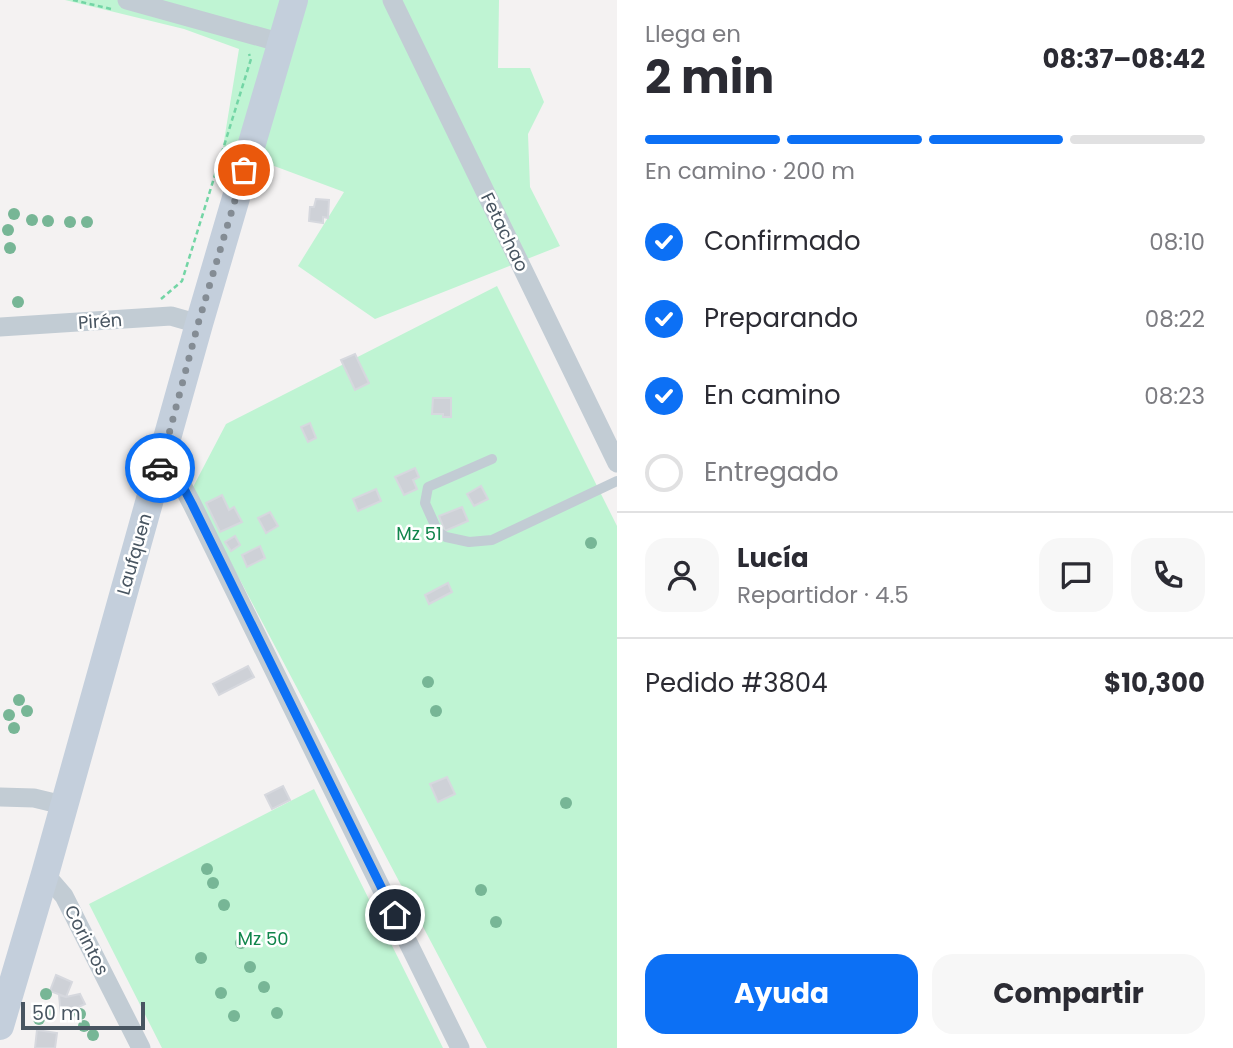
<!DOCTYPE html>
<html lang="es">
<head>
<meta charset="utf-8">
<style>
  :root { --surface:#fff; --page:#f7f7f7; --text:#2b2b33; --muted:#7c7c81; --line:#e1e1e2; --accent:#0c70f5 }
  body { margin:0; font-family:Poppins,sans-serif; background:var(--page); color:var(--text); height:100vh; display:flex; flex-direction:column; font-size:26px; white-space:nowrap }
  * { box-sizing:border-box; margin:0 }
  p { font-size:23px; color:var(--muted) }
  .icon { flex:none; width:38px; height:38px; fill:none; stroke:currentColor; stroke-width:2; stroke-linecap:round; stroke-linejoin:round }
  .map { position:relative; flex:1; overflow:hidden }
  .drawer { display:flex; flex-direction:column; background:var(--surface); width:616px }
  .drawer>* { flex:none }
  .scale { position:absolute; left:21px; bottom:18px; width:124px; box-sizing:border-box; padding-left:7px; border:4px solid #485561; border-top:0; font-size:19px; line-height:24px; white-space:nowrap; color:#485561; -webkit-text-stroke:5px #fff; paint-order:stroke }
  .pin { position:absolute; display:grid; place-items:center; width:60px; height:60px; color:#fff; margin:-30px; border:4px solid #fff; border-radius:50%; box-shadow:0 2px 7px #0007 }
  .courier { position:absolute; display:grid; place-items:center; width:70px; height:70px; margin:-35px; border:5px solid #0c70f5; border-radius:50%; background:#fff; color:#222; box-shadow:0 2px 9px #0007 }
  .headline em { font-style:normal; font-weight:700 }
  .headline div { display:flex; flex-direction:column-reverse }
  .headline { display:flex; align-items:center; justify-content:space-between; height:119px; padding:0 28px }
  h1 { font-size:46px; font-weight:700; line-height:52px }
  .bar { display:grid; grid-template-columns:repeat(4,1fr); gap:10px 7px; align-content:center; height:84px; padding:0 28px }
  .bar i { height:9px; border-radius:5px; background:var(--line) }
  .bar .active { background:var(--accent) }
  .bar p { grid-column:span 4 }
  .line { display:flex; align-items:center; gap:18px; padding:0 28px; border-top:2px solid var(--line) }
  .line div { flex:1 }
  .round { display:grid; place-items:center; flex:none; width:74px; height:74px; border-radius:21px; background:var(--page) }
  ol { padding:0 28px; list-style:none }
  li { display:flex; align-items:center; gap:21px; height:77px }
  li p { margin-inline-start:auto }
  li .icon { padding:7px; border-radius:50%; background:var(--accent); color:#fff; stroke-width:4 }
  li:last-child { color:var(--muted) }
  li i { width:38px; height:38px; border:4px solid var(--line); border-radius:50% }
  .primary-button { display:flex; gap:14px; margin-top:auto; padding:14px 28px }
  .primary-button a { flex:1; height:80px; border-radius:21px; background:var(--accent); color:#fff; font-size:28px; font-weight:700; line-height:80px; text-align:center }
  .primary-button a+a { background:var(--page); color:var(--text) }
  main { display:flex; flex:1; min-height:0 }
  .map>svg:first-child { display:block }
</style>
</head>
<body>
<main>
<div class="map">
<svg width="617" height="1048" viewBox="0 0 617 1048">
  <rect width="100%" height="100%" fill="#f4f2f2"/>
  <path fill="#bff4d3" d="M65,0H499L498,68H530L544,102L528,134L530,187L560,246L375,319L298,266L344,192L223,147L239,49L184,29Z
    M497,286L617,526V1048H487L192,489L226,424Z
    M314,789L443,1048H162L89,904Z"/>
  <path fill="#ced1d7" stroke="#d6d8de" stroke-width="2" d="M316,199L329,200L328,218L323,217V223L309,221L310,207H314Z
    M355,354L369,383L355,390L341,360Z
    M433,398H451V417H443V414H432Z
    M310,423L316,438L308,442L301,427Z
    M415,468L419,477L413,480L417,489L404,495L395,477Z
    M481,486L488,499L474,506L467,494Z
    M376,489L381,501L358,511L353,499Z
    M222,495L229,510L234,507L242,522L220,532L206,503Z
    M462,507L468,521L445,531L439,516Z
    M270,512L278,526L266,533L258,518Z
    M235,536L240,545L231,551L225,542Z
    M260,546L265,558L247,567L242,555Z
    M448,583L452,592L429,604L425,595Z
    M248,666L254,677L219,695L213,684Z
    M447,777L455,794L438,802L430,784Z
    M283,786L290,800L272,809L265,795Z
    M56,975L72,982L66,997L50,991Z
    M80,994L85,1004L61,1015L59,995L66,997Z
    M37,1030L57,1033L55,1048H35Z"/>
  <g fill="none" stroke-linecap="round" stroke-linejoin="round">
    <path stroke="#73d5a5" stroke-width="2.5" stroke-dasharray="5 3.5" stroke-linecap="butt" d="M73,0L111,9
      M161,299L182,281L251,59L249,54"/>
    <path stroke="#c2ccd4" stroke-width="10" d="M492,459L428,487L425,503L438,532L446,537L469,542L492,540L617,481"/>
    <path stroke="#c2ccd4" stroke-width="19" d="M127,0L282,43
      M392,0L617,463
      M0,327L171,316L199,324
      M159,467L182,485L192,504L460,1048
      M0,797L34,798L63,805
      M45,874L64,896L141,1048"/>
    <path stroke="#c4cfdc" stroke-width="28" d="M0,1026L45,874L199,324L294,0"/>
  </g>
  <g fill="#77b696">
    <circle cx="14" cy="214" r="6"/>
    <circle cx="32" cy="220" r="6"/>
    <circle cx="48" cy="221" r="6"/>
    <circle cx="70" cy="222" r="6"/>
    <circle cx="87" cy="222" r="6"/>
    <circle cx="8" cy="230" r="6"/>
    <circle cx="10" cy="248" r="6"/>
    <circle cx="18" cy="302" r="6"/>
    <circle cx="591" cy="543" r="6"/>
    <circle cx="428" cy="682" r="6"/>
    <circle cx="19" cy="700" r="6"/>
    <circle cx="27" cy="711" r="6"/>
    <circle cx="436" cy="711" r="6"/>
    <circle cx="9" cy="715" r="6"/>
    <circle cx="14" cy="728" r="6"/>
    <circle cx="566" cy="803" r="6"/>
    <circle cx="207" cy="869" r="6"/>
    <circle cx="213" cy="883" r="6"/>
    <circle cx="481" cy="890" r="6"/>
    <circle cx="224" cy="905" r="6"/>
    <circle cx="496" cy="922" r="6"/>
    <circle cx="241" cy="943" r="6"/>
    <circle cx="201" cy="958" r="6"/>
    <circle cx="250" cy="967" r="6"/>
    <circle cx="264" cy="987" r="6"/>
    <circle cx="221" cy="993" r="6"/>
    <circle cx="46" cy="994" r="6"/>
    <circle cx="50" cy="1011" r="6"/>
    <circle cx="277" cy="1013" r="6"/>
    <circle cx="80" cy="1014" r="6"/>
    <circle cx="234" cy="1016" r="6"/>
    <circle cx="39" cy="1019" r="6"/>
    <circle cx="84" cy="1026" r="6"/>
    <circle cx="93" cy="1035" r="6"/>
  </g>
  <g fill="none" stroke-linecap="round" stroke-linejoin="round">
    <path stroke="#848c94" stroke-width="7" stroke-dasharray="0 12.6" d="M160,468L198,324L244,170"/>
    <path stroke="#0c70f5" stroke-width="9" d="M160,468L182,485L192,504L395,915"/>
  </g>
  <g text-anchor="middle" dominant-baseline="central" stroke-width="5" stroke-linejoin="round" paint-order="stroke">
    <g font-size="18" fill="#485561" stroke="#fff">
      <text transform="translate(505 232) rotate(64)">Fetachao</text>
      <text transform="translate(100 321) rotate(-4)">Pirén</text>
      <text transform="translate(134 554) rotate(-74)">Laufquen</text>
      <text transform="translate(87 940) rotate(63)">Corintos</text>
    </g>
    <g font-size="18" fill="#10854b" stroke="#fff">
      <text x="419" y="533">Mz 51</text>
      <text x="263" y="938">Mz 50</text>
    </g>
  </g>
</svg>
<div class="scale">50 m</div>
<div class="pin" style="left:244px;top:170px;background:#ea580c"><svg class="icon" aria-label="bag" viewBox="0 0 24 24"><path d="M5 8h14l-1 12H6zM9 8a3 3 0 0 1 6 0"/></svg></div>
<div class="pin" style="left:395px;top:915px;background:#1f2937"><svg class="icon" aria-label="home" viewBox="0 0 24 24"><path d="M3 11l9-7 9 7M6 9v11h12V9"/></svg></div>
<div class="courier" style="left:160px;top:468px"><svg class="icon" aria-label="car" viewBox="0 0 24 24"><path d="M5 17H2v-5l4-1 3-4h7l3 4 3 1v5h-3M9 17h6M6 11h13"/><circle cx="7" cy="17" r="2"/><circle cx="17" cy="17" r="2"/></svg></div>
</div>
<section class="drawer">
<div class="headline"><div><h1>2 min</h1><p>Llega en</p></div><em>08:37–08:42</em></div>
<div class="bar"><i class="active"></i><i class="active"></i><i class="active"></i><i></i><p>En camino · 200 m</p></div>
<ol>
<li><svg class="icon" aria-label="check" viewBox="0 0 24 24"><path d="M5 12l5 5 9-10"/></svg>Confirmado<p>08:10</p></li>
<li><svg class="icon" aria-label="check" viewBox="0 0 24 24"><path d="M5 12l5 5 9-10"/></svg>Preparando<p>08:22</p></li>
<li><svg class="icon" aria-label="check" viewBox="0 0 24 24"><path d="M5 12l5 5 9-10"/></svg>En camino<p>08:23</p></li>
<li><i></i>Entregado</li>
</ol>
<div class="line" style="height:126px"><a class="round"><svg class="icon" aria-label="person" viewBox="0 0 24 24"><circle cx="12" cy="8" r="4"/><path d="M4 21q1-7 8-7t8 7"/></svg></a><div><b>Lucía</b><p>Repartidor · 4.5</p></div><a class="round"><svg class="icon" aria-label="chat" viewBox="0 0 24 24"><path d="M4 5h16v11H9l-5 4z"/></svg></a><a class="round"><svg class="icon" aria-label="phone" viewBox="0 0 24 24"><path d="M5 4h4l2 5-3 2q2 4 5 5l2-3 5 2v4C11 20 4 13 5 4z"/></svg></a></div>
<div class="line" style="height:91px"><div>Pedido #3804</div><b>$10,300</b></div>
<div class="primary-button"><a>Ayuda</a><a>Compartir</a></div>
</section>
</main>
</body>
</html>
